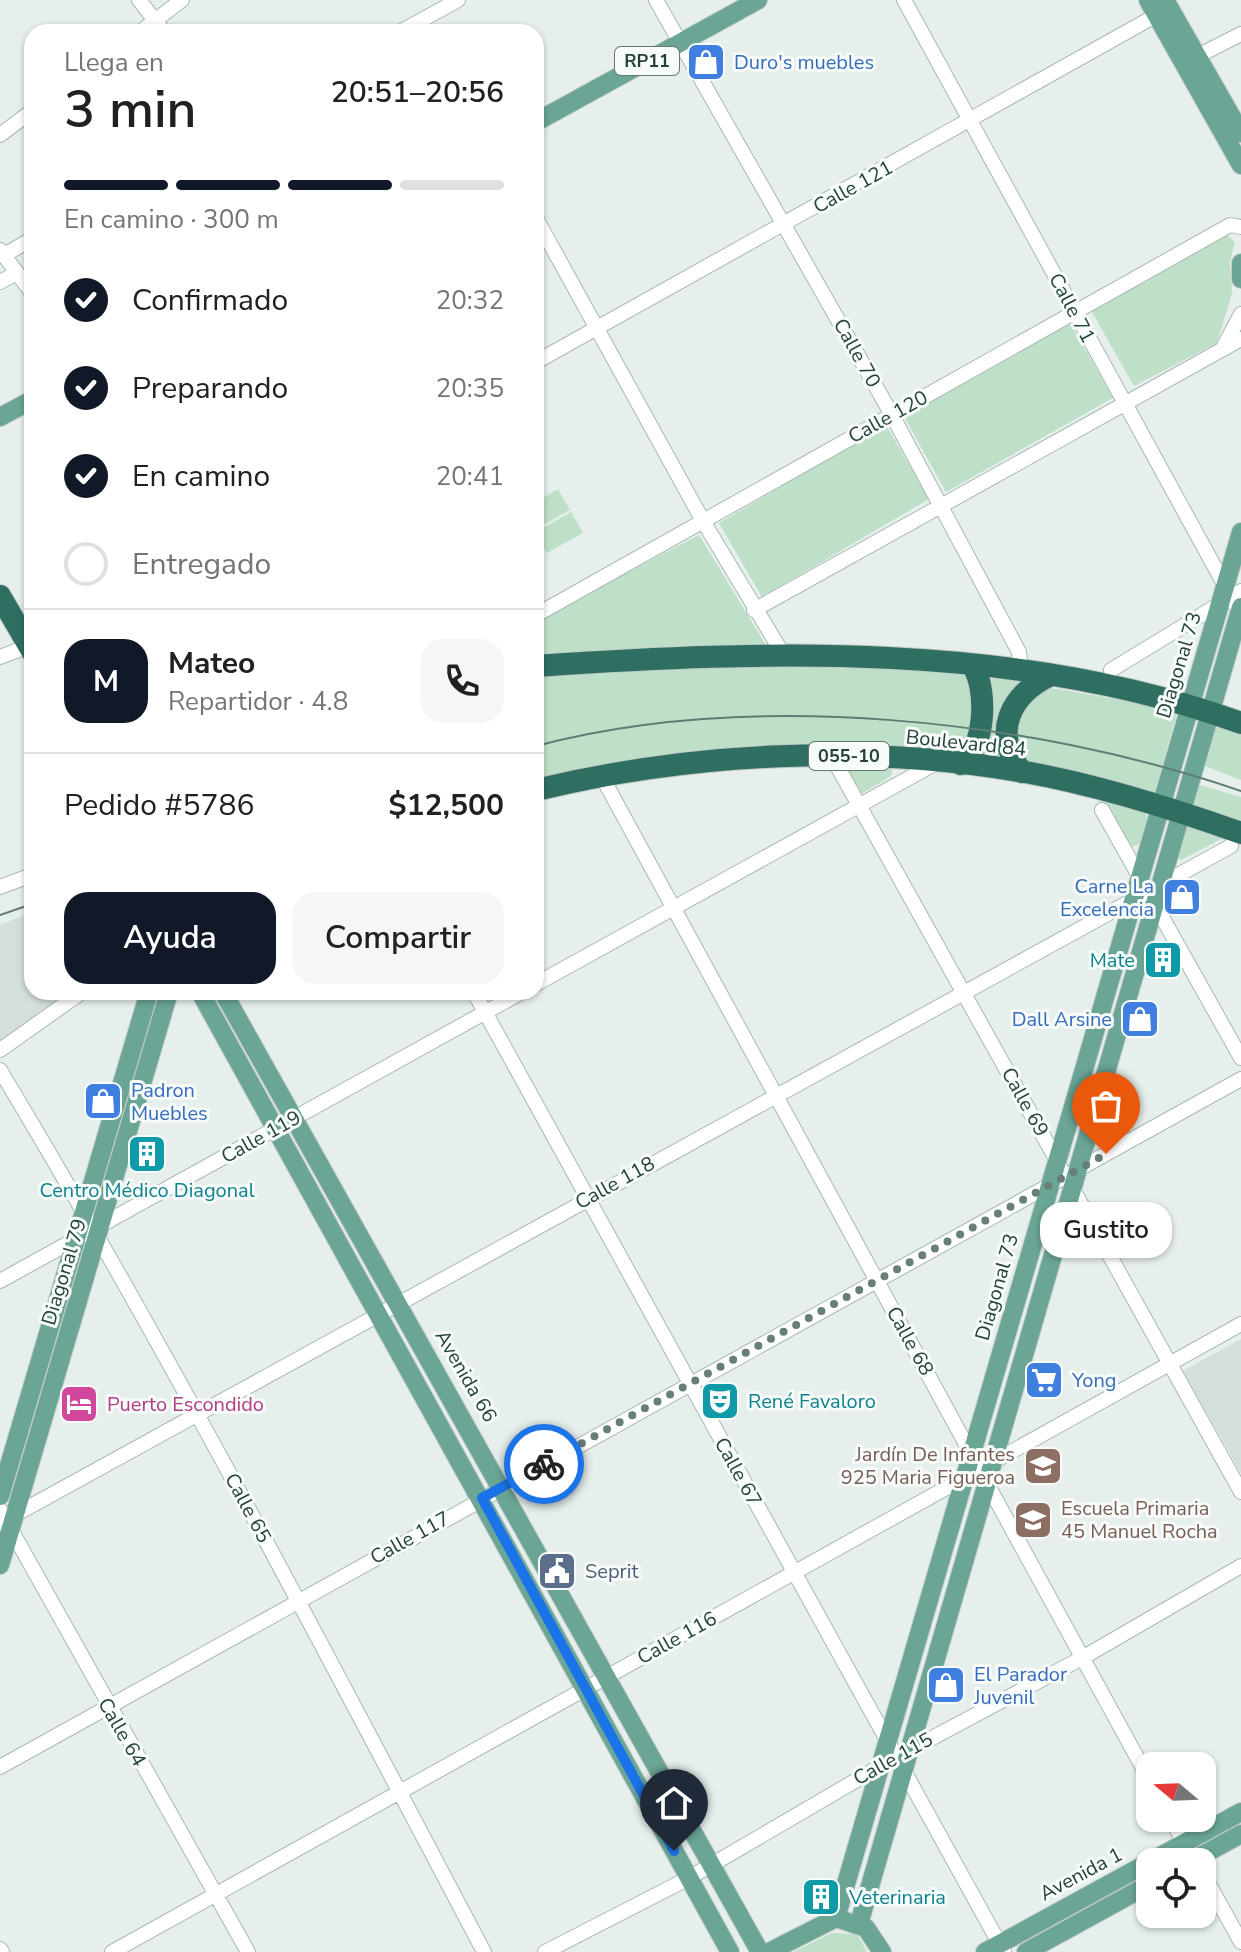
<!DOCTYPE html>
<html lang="es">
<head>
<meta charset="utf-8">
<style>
  :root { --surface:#fff; --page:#f6f6f6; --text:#202124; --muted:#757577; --line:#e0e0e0; --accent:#111827 }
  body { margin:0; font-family:"Nunito Sans",sans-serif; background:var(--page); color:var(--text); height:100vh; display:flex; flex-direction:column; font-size:30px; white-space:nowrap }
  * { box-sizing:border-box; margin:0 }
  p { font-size:26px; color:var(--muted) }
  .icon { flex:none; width:44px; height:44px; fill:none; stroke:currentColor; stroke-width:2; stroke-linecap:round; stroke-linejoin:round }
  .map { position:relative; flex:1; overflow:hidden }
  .sheet { position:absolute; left:24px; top:24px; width:520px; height:976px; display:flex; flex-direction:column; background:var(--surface); border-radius:24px; box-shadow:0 2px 6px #0004 }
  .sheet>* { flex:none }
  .needle { width:52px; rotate:289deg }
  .buttons { position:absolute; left:1136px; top:1752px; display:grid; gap:16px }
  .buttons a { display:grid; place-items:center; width:80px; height:80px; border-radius:16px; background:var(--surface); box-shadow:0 2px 6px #0004; font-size:40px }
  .pin { position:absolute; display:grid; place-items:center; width:68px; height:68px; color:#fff; margin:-82px -34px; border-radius:50% 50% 50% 0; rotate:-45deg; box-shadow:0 0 8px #0007 }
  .pin .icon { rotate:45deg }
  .courier { position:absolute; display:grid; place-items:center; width:80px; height:80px; margin:-40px; border:6px solid #1a73e8; border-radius:50%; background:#fff; color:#222; box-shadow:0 2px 10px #0007 }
  .bubble { position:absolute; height:56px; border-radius:24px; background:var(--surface); box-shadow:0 2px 6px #0004; font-size:26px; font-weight:600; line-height:56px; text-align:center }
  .summary em { font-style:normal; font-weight:600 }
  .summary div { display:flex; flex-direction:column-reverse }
  .summary { display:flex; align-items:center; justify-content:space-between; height:136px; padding:0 40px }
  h1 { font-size:52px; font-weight:600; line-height:60px }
  .bar { display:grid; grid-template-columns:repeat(4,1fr); gap:12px 8px; align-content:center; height:96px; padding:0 40px }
  .bar i { height:10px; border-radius:6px; background:var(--line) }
  .bar .selected { background:var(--accent) }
  .bar p { grid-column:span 4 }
  .line { display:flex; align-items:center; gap:20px; padding:0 40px; border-top:2px solid var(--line) }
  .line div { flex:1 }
  .round { display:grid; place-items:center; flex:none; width:84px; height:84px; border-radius:24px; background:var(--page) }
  ol { padding:0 40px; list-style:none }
  li { display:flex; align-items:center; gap:24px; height:88px }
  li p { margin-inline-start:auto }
  li .icon { padding:8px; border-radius:50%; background:var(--accent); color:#fff; stroke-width:4 }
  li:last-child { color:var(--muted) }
  li i { width:44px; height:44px; border:4px solid var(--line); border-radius:50% }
  .cta { display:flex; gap:16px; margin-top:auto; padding:16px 40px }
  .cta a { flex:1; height:92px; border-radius:24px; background:var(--accent); color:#fff; font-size:32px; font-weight:600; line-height:92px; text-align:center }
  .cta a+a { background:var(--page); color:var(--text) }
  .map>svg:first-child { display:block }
</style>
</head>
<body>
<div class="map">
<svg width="1241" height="1952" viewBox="0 0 1241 1952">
  <rect width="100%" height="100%" fill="#e6efeb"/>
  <path fill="#d4dfda" d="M32,912V992H74L0,1043V925Z
    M1241,1339V1473L1183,1371Z"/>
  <path fill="#bfe0c8" d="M1226,235L1235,242L1230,262L1232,293L1217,343L1134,386L1089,307Z
    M1068,319L1113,398L946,492L902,413Z
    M886,425L929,499L762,597L719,523Z
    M558,489L570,510L536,529V502Z
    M571,512L583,533L547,553L536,532Z
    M699,535L767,647L536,657V620Z
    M800,664L969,674L977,678L968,752L861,749L536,783V675L660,666Z
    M986,678L1022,682L1006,764L978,759Z
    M1051,688L1178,710L1154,794C1131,789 1046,778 1030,769C1012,759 1011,736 1016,719C1022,702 1034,691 1051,688Z
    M1215,720L1241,731V780L1202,765Z
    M841,764L893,768L891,776L863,793L854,790Z
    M1197,784L1241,797V821L1191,803Z
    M1098,799L1143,810L1148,819L1143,841L1131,848Z
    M1189,823L1225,837L1181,860L1176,858L1180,830Z
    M832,1933L857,1934L867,1952H793Z"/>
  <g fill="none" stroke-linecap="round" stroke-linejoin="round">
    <g stroke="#a8b8b2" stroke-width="16">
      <path id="minor" d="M139,0L164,32
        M656,0L892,415L1019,652L1021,670
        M904,0L1241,615
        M140,32L182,0
        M400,32L458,0
        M1188,61L1241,34
        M0,135L32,111
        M536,218L703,521L783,654
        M0,250L32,293
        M4,255L32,239
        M0,282L17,273
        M1224,346L1241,314
        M536,362L1164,11
        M754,610L1241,339
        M536,615L1230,225L1241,227
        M0,657L32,645
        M1111,670L1241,591
        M831,755L1060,1166
        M601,775L974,1459
        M1102,810L1143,883
        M0,887L32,875
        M1153,901L1241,1058
        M536,984L936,763
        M474,992L1004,1952
        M0,1050L82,992
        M0,1070C173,1358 327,1655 484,1952
        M1070,1184L1241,1492
        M0,1281L522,992
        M984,1478L1150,1781
        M0,1510L248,1952
        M0,1523L1231,846
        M906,1752L1082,1658L1241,1566
        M0,1767L1241,1079
        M1170,1818L1188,1849
        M1202,1872L1241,1942
        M0,1949L2,1952
        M112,1952L1241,1324
        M545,1952L689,1878L884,1764"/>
    </g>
    <g stroke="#c2cac8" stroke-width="20">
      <path id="major" d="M1148,0L1241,165
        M1165,0L1241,133
        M536,122L758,0
        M1241,263V279
        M0,417L32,400
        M200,992L730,1952
        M223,992L760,1952
        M0,1496L149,992
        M0,1565L169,992
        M1190,1862L1241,1834
        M836,1918L1241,532
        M859,1924L1241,607
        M769,1952L836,1918L866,1928L882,1952
        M985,1952L1241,1812
        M1026,1952L1150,1884"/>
    </g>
    <g stroke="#c2cac8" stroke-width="24">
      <path id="highway" d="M0,596L32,651
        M536,666C767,650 1021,642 1241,723
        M961,764C986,749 988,687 972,665
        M1022,772C991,734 1010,694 1051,675
        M536,790C693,752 865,744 1025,772C1098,785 1171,808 1241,833"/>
    </g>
    <use href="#minor" stroke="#fff" stroke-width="14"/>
    <use href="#major" stroke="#6aa596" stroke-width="18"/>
    <use href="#highway" stroke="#2f6f62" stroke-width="22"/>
    <path stroke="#5f7d75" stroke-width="2" d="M536,746C752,689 1032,719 1241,791
      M0,915L32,904"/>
  </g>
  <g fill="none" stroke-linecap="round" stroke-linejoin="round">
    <path stroke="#687f78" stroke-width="8" stroke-dasharray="0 14.4" d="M544,1464L1106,1154"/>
    <path stroke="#1a73e8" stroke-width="10" d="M544,1464L482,1498L674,1851"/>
  </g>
  <defs>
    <g id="shop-square" transform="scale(2)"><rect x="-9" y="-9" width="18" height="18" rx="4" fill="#3f7fe0" stroke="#f7fbf9"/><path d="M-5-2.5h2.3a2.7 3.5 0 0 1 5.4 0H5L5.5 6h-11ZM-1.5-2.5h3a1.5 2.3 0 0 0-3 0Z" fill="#fff"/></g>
    <g id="building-square" transform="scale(2)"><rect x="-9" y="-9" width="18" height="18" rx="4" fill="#0f9aa8" stroke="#f7fbf9"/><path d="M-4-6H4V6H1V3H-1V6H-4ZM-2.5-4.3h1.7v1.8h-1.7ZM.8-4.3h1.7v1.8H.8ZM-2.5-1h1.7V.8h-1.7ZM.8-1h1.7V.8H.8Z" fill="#fff"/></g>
    <g id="supermarket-square" transform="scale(2)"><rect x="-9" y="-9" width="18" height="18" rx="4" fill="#3f7fe0" stroke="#f7fbf9"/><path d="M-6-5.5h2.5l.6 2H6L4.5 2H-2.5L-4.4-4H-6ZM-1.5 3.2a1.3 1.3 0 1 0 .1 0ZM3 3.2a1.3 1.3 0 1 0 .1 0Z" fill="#fff"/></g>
    <g id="theatre-square" transform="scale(2)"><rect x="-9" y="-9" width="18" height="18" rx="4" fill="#0f9aa8" stroke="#f7fbf9"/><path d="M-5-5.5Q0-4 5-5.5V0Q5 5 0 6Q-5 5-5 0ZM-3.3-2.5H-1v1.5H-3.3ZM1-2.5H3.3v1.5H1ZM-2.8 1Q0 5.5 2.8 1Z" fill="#fff"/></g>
    <g id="hotel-square" transform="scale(2)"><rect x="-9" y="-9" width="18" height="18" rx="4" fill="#d1479c" stroke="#f7fbf9"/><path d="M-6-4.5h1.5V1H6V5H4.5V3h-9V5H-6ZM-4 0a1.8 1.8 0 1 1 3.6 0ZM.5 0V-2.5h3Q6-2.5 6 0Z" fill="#fff"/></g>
    <g id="school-square" transform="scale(2)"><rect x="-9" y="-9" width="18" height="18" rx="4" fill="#8d6e63" stroke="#f7fbf9"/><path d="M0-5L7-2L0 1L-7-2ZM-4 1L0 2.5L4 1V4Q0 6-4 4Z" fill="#fff"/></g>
    <g id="civic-square" transform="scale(2)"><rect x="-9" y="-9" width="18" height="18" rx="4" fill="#5c6f8a" stroke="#f7fbf9"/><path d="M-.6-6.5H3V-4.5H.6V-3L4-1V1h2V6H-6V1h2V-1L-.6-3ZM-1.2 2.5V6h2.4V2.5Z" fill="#fff"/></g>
  </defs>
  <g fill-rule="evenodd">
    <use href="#shop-square" x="706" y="62"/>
    <use href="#shop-square" x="1182" y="897"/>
    <use href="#building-square" x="1163" y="960"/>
    <use href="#shop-square" x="1140" y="1019"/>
    <use href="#shop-square" x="103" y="1101"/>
    <use href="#building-square" x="147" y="1154"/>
    <use href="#supermarket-square" x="1044" y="1380"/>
    <use href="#theatre-square" x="720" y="1401"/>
    <use href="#hotel-square" x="79" y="1404"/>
    <use href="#school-square" x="1043" y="1466"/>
    <use href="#school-square" x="1033" y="1520"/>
    <use href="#civic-square" x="557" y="1571"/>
    <use href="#shop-square" x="946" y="1685"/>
    <use href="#building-square" x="821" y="1897"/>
  </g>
  <g text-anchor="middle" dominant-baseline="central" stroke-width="6" stroke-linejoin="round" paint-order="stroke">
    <g fill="#f7fbf9" stroke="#637a73" stroke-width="2">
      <rect x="615" y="47" width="64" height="28" rx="6"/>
      <rect x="809" y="742" width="80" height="28" rx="6"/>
    </g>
    <g font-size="18" font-weight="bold" fill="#24423a">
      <text x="647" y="61">RP11</text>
      <text x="849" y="756">055-10</text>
    </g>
    <g font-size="20" fill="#366cbe" stroke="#f7fbf9" text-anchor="start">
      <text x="734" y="62">Duro's muebles</text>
      <text x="1154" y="886" text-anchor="end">Carne La<tspan x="1154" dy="23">Excelencia</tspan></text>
      <text x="1112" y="1019" text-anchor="end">Dall Arsine</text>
      <text x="131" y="1090">Padron<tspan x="131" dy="23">Muebles</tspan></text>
      <text x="1072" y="1380">Yong</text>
      <text x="974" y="1674">El Parador<tspan x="974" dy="23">Juvenil</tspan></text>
    </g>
    <g font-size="20" fill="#24423a" stroke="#f7fbf9">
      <text transform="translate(853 187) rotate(-29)">Calle 121</text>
      <text transform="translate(1072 308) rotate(62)">Calle 71</text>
      <text transform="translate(857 353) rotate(61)">Calle 70</text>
      <text transform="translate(888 417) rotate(-29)">Calle 120</text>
      <text transform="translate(1179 665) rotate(-73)">Diagonal 73</text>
      <text transform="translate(966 743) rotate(6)">Boulevard 84</text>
      <text transform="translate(1025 1102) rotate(61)">Calle 69</text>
      <text transform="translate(261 1137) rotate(-29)">Calle 119</text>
      <text transform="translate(615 1183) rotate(-29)">Calle 118</text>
      <text transform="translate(64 1272) rotate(-73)">Diagonal 79</text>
      <text transform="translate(997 1287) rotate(-74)">Diagonal 73</text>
      <text transform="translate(910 1341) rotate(61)">Calle 68</text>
      <text transform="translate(466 1376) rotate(60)">Avenida 66</text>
      <text transform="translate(738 1472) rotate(61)">Calle 67</text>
      <text transform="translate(248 1508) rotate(62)">Calle 65</text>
      <text transform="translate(410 1538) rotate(-29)">Calle 117</text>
      <text transform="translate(677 1638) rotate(-29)">Calle 116</text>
      <text transform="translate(122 1732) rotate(60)">Calle 64</text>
      <text transform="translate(893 1759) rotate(-29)">Calle 115</text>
      <text transform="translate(1081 1874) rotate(-28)">Avenida 1</text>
    </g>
    <g font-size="20" fill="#0d838f" stroke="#f7fbf9" text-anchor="start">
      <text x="1135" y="960" text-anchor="end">Mate</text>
      <text x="147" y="1190" text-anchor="middle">Centro Médico Diagonal</text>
      <text x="748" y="1401">René Favaloro</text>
      <text x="849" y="1897">Veterinaria</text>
    </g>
    <g font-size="20" fill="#b23c85" stroke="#f7fbf9" text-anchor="start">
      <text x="107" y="1404">Puerto Escondido</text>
    </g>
    <g font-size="20" fill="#785e54" stroke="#f7fbf9" text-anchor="end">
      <text x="1015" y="1454">Jardín De Infantes<tspan x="1015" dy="23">925 Maria Figueroa</tspan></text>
      <text x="1061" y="1508" text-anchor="start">Escuela Primaria<tspan x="1061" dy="23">45 Manuel Rocha</tspan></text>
    </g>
    <g font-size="20" fill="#4e5e75" stroke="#f7fbf9" text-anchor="start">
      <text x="585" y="1571">Seprit</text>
    </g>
  </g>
</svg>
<div class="buttons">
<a><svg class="needle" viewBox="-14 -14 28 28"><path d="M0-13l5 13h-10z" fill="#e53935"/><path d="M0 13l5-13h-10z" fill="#757577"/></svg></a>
<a><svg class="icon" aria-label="locate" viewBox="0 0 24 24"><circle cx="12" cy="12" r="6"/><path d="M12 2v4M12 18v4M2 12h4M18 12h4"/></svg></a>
</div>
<div class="pin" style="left:1106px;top:1154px;background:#ea580c"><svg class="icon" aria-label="bag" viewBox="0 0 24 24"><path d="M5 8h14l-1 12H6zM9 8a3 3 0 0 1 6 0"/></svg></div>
<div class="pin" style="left:674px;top:1851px;background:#1f2937"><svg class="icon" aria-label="home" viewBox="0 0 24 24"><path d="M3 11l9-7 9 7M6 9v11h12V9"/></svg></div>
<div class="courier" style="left:544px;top:1464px"><svg class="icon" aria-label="bike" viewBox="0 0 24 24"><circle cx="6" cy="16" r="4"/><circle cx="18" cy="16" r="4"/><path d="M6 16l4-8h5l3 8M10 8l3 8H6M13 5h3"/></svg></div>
<div class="bubble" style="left:1040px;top:1202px;width:132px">Gustito</div>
<section class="sheet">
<div class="summary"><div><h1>3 min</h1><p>Llega en</p></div><em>20:51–20:56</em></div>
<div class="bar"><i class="selected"></i><i class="selected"></i><i class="selected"></i><i></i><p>En camino · 300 m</p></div>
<ol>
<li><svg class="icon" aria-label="check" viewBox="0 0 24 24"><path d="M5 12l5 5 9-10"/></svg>Confirmado<p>20:32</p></li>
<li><svg class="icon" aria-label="check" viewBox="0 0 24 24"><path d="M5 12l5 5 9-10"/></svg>Preparando<p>20:35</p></li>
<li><svg class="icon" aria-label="check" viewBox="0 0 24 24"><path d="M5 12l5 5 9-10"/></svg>En camino<p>20:41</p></li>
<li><i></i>Entregado</li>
</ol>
<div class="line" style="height:144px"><b class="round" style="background:var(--accent);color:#fff">M</b><div><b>Mateo</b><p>Repartidor · 4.8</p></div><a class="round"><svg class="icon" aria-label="phone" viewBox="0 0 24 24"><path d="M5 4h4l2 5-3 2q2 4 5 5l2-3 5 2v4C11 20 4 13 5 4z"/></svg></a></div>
<div class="line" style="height:104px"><div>Pedido #5786</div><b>$12,500</b></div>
<div class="cta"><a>Ayuda</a><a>Compartir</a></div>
</section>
</div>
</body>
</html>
